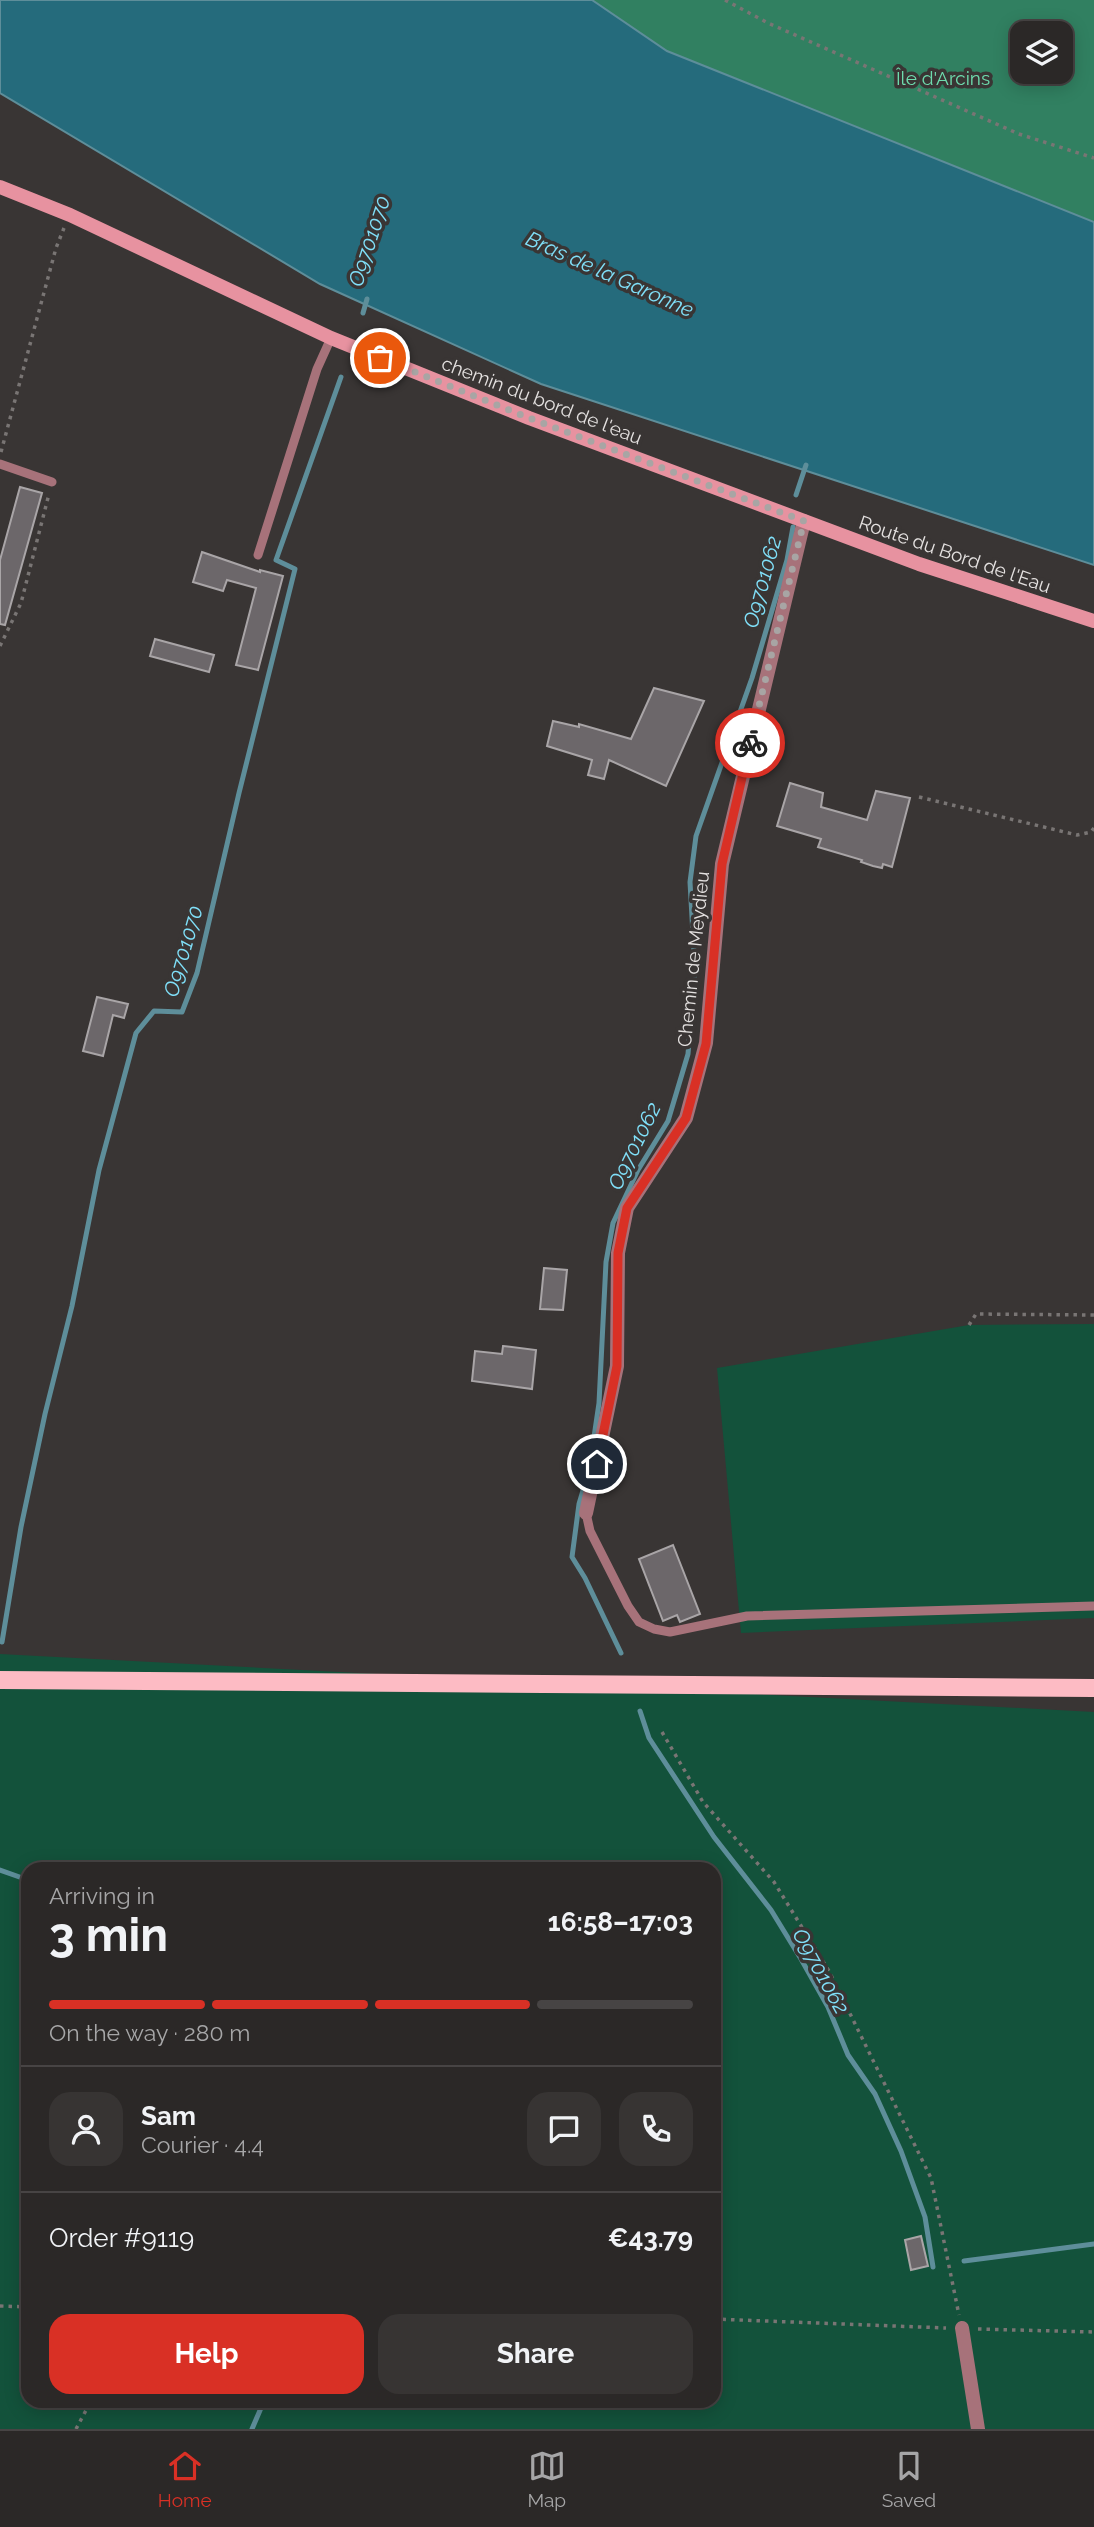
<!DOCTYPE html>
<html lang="en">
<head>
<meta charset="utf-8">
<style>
  :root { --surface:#2b2827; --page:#373433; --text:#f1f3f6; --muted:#a6a6a7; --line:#474444; --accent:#d93025 }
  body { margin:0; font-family:Raleway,sans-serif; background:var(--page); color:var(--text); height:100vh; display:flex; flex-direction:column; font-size:26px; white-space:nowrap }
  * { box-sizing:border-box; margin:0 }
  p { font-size:23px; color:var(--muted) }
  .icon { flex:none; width:38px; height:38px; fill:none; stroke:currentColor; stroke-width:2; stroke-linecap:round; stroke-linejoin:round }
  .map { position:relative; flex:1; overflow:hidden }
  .sheet { position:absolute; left:21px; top:1862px; width:700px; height:546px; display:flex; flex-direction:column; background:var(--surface); border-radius:21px; box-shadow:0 4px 18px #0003,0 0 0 2px var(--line) }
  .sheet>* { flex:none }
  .buttons { position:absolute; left:1010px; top:21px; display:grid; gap:14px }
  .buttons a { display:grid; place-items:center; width:63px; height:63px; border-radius:14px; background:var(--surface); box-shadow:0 4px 18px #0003,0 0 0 2px var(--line); font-size:35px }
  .pin { position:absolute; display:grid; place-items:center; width:60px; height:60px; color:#fff; margin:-30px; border:4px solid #fff; border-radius:50%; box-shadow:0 2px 7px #0007 }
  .courier { position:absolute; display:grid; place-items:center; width:70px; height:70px; margin:-35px; border:5px solid #d93025; border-radius:50%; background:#fff; color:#222; box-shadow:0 2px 9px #0007 }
  .head em { font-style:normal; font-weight:700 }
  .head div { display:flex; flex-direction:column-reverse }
  .head { display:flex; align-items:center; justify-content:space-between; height:119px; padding:0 28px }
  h1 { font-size:46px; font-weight:700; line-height:52px }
  .bar { display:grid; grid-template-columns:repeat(4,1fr); gap:10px 7px; align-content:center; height:84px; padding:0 28px }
  .bar i { height:9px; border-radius:5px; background:var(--line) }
  .bar .current { background:var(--accent) }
  .bar p { grid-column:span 4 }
  .line { display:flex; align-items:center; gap:18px; padding:0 28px; border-top:2px solid var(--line) }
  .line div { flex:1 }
  .round { display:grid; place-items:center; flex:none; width:74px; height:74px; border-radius:21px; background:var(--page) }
  .action { display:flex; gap:14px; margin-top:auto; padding:14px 28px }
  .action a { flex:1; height:80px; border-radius:21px; background:var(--accent); color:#fff; font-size:28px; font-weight:700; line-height:80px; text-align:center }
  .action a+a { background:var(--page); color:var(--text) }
  .tab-bar { display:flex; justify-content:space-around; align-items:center; height:98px; border-top:2px solid var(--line); background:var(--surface); font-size:19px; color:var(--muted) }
  .tab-bar a { display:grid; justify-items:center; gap:4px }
  .tab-bar .current { color:var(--accent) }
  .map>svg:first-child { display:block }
</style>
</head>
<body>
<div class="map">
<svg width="1094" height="2429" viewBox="0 0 1094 2429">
  <rect width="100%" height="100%" fill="#393534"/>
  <path fill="#13523b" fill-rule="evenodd" d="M1094,1324V1618L741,1633L717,1368L969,1325Z
    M0,1654L1094,1712V2429H0ZM28,1869H714V2401H28Z"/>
  <path fill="#318061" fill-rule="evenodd" d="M592,0H1094V222L667,51ZM1022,33H1060V72H1022Z"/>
  <path fill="#256b7c" stroke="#5e8e9a" stroke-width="2" d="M0,0H592L667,51L1094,222V565L541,384L320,284L0,93Z"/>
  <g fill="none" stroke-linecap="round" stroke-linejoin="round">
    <path stroke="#5e8e9a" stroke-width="5" d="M363,313L367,299
      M796,495L806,465
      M590,1464L599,1403L606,1262L613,1223L638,1170L668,1121L688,1054L695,970L690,882L696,836L752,678L787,560L793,527
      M587,1477L579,1504L572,1557L585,1578L621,1653
      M2,1642L21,1527L45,1414L72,1306L99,1170L136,1033L154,1011L182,1012L197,973L239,793L295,569L276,560L341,377
      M640,1711L649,1738L714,1837L771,1910L801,1959L828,2007L848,2055L875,2094L901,2151L925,2217L933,2267
      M0,1870L28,1880
      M964,2261L1094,2244
      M252,2429L264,2401"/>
  </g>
  <path fill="#6c676a" stroke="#a9a5a7" stroke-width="2" d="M20,487L42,493L5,625L0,624V560Z
    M202,552L260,572V570L283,576L258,670L236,665L256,588L227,580L223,591L193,582Z
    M155,639L214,655L209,672L150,656Z
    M654,688L704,701L666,786L609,760L604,779L588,775L592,760L547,746L553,721L579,727V724L631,739Z
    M790,783L823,793L821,807L867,820L876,791L910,798L892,867L883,864L882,868L873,866L861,862L862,860L818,847L821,839L777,826Z
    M97,997L128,1004L124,1018L113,1015L103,1056L83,1051Z
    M544,1268L567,1270L563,1310L540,1309Z
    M503,1346L536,1350L532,1389L472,1381L475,1351L502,1354Z
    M673,1545L700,1614L680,1622L677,1615L663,1621L639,1559Z
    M921,2236L928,2266L911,2270L905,2240Z"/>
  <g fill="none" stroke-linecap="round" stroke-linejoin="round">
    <path stroke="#797574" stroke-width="3.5" stroke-dasharray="3.5 5" stroke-linecap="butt" d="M725,0L768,23L1019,134L1094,158
      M1,452L56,248L64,228
      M0,646L21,603L49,494
      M919,797L1077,835L1091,832L1094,828
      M969,1325L976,1314L1094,1315
      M662,1732L703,1802L774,1882L829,1971L931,2178L959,2315
      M0,2306L28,2307
      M714,2319L946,2328
      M978,2329L1094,2332
      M76,2429L91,2401"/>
    <path stroke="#a7727a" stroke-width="9" d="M0,464L52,482
      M258,555L317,369L331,338
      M586,1513L590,1531L628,1606L639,1622L654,1629L670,1632L747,1616L1094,1606"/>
    <path stroke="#a7727a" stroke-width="14" d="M586,1513L617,1366L618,1253L627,1208L686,1118L706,1043L722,864L804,521
      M962,2328L978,2429"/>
    <path stroke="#e792a0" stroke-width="14" d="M0,187L70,215L331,338L529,418L919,564L1094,621"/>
    <path stroke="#fdbbc4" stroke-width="18" d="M0,1680L1094,1688"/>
  </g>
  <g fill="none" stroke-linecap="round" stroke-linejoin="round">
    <path stroke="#a8a5a4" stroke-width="7" stroke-dasharray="0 12.6" d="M380,358L529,418L804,521L750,743"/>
    <path stroke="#d93025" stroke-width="9" d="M597,1464L617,1366L618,1253L627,1208L686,1118L706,1044L722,864L750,743"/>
  </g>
  <g text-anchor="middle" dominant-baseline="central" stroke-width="7" stroke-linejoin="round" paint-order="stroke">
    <g font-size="19" fill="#6edcae" stroke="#393534">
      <text x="943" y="78">Île d'Arcins</text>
    </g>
    <g font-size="19" fill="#e4e1e0" stroke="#393534">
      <text transform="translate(542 400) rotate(21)">chemin du bord de l'eau</text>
      <text transform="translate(955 554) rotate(19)">Route du Bord de l'Eau</text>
      <text transform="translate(693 959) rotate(-84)">Chemin de Meydieu</text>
    </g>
    <g font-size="21" font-style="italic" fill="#80e0f9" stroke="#393534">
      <text transform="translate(369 241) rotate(-72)">O9701070</text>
      <text transform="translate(610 274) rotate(24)">Bras de la Garonne</text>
      <text transform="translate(762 582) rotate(-75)">O9701062</text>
      <text transform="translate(183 951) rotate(-74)">O9701070</text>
      <text transform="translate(634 1146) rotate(-64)">O9701062</text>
      <text transform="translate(821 1971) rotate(61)">O9701062</text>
    </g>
  </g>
</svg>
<div class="buttons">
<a><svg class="icon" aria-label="layers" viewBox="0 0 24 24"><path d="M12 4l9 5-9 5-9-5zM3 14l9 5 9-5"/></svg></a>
</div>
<div class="pin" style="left:380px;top:358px;background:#ea580c"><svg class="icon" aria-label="bag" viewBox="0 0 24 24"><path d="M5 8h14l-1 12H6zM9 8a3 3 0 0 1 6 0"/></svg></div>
<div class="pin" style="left:597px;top:1464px;background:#1f2937"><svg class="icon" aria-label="home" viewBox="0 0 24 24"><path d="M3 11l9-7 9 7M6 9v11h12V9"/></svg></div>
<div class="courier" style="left:750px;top:743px"><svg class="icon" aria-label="bike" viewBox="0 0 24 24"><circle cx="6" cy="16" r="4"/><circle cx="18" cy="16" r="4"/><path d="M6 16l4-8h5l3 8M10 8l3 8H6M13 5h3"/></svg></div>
<section class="sheet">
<div class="head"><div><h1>3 min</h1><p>Arriving in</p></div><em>16:58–17:03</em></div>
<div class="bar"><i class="current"></i><i class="current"></i><i class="current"></i><i></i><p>On the way · 280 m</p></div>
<div class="line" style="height:126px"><a class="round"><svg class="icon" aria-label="person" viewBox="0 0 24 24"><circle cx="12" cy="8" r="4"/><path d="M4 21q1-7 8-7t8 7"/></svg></a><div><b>Sam</b><p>Courier · 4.4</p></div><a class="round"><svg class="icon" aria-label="chat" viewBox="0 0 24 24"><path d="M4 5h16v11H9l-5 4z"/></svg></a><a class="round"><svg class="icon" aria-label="phone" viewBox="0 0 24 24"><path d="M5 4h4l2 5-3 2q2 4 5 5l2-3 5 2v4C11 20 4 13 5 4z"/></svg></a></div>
<div class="line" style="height:91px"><div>Order #9119</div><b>€43.79</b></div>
<div class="action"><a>Help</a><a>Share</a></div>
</section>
</div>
<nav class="tab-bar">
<a class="current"><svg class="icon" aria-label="home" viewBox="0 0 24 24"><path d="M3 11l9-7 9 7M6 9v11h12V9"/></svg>Home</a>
<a><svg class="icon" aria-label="map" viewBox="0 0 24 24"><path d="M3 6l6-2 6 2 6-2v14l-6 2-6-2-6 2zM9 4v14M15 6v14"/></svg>Map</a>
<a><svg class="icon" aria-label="saved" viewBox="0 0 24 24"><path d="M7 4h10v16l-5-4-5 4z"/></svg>Saved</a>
</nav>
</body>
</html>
